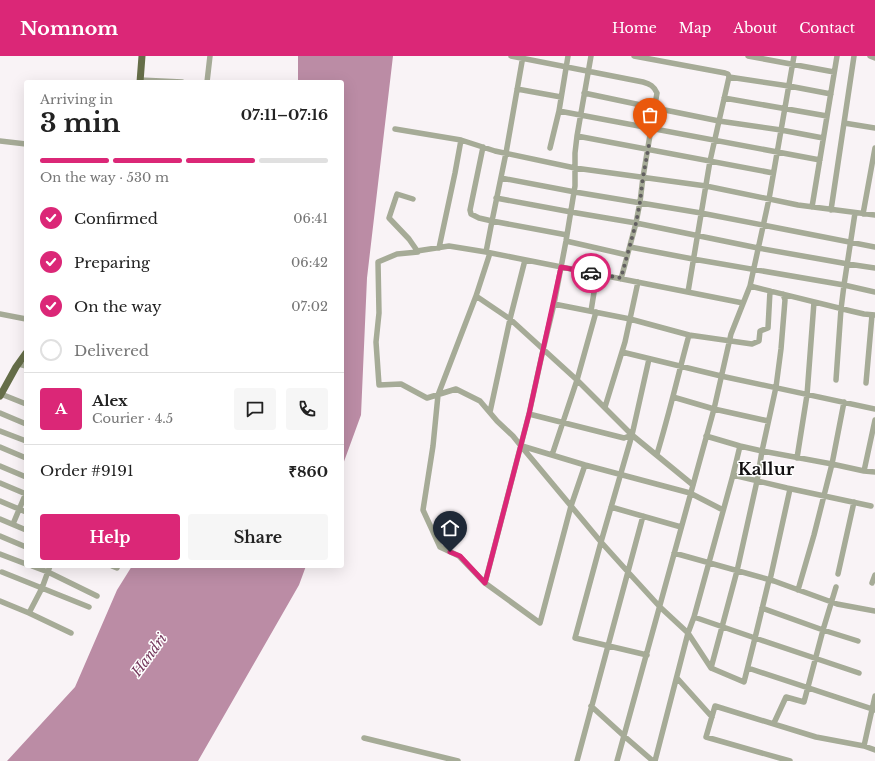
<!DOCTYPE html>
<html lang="en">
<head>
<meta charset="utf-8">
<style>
  :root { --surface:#fff; --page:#f6f6f6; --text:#222; --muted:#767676; --line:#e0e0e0; --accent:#db2777 }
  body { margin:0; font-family:"Libre Baskerville",serif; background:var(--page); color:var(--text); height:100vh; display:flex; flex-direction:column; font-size:15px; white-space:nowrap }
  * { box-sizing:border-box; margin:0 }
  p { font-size:13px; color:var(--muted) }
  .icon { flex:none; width:22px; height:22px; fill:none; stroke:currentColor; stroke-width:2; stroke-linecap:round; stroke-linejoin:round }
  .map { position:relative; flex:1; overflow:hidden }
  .drawer { position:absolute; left:24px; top:24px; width:320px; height:488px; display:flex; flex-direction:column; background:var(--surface); border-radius:4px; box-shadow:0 4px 16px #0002 }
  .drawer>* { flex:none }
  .pin { position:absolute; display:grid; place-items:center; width:34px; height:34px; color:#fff; margin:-41px -17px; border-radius:50% 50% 50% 0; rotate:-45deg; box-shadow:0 0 4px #0007 }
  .pin .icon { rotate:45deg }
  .courier { position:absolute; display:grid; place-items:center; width:40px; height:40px; margin:-20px; border:3px solid #db2777; border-radius:50%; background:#fff; color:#222; box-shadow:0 1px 5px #0007 }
  .overview em { font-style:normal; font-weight:800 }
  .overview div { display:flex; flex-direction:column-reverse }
  .overview { display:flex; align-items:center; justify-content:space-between; height:68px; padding:0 16px }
  h1 { font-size:26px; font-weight:800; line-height:30px }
  .bar { display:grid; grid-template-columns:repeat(4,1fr); gap:6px 4px; align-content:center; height:48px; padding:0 16px }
  .bar i { height:5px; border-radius:3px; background:var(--line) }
  .bar .on { background:var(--accent) }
  .bar p { grid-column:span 4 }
  .line { display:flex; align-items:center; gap:10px; padding:0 16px; border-top:1px solid var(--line) }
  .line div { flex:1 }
  .round { display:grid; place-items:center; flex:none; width:42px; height:42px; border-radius:4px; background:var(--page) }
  ol { padding:0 16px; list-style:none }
  li { display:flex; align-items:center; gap:12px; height:44px }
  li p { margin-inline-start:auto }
  li .icon { padding:4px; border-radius:50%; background:var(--accent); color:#fff; stroke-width:4 }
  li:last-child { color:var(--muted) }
  li i { width:22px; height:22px; border:2px solid var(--line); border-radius:50% }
  .button { display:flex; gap:8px; margin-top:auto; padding:8px 16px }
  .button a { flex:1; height:46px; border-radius:4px; background:var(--accent); color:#fff; font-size:16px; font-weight:800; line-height:46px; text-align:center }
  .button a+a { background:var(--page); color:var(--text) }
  header { display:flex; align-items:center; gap:24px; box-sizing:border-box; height:56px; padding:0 20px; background:var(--accent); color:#fff }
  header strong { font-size:19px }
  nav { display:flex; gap:22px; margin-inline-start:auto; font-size:14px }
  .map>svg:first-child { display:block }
</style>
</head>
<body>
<header>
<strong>Nomnom</strong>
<nav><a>Home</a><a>Map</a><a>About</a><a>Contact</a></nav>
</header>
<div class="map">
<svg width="875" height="705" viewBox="0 0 875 705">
  <rect width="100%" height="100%" fill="#f9f3f6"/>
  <path fill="#bb8ca5" d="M298,0H393L367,222L361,359L342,411V26H298Z
    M132,510H306L299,529L198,705H7L75,631L117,534Z"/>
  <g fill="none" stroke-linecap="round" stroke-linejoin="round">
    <path stroke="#a6ab97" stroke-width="5.5" d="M511,0L643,26C650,28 654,30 657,37L643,121L640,146L636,167L621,223
      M523,0L506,97L492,165L567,179
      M748,0L834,16
      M870,0L875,2
      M729,21L789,30L831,38
      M140,24L182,26
      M207,26L210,0
      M517,33L561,41
      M584,37L655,52L719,65L729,21L728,18L725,17L634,0
      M724,42L827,60
      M559,55L820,104
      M844,67L875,72
      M395,73L461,84L495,95L575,112L706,130L798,149L875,159
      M577,80L773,117
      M0,85L26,88
      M483,91L470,154L471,158L479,162L492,165L486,196
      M550,92L559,55L568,0
      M501,122L575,136L701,157L875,191
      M496,142L571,156L636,167L758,192L848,208L875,212
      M413,143L397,138L389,162L409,183L418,196L397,198L378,206L379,257L376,286L379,329L401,328L427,342L456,333L480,345L497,365L513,380L521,390L601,486L628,516L660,551L688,577L711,612
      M812,151L837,0
      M831,154L854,0
      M863,158L875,92
      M566,185L627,199
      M630,191L693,203L844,229L875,236
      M439,192L455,117L461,84
      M417,195L449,190L486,196L743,247
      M490,197L476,240L510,263L577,324L632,379L693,429
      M750,230L851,255L864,258L875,259
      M688,236L710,105L719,65L781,74L823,82
      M783,238L785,244L781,293L776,331L762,395L757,425L737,515L711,612L744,626L755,582L859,617
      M476,240L438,339L433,390L423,454L440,491L459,500L485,527
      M554,248L630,263L689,279
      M591,255L597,218
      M0,258L26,263
      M622,296L721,320L875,353
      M19,308L26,310
      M836,324L841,253L844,229L855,157
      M866,327L872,259
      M1,338L26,348
      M673,341L714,353L768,365
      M605,351L625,286L638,226
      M490,356L510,263L525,204
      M0,357L26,368
      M529,358L624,382L632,379
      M0,375L26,385
      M706,380L740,390L762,395L832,408L864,415L875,416
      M522,390L585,409L690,437L723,454
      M0,391L26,402
      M657,398C669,359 678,319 689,279L752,288L759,285L760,275L768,272L770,235
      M552,399L577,324L596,256
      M797,402L807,339L814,246
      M585,409L571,450L540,567L485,527L529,358L543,294L554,248L566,185L575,130V97L577,80L591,0
      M0,410L26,421
      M864,415L875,364
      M733,419L787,432L871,450
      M0,427L26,438
      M0,445L26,456
      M611,451L681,471
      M0,463L26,474
      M13,468L26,437
      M0,480L26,491
      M674,497L774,525L837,548L875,555
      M0,498L26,508
      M32,510L48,516L97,540
      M112,510L117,512
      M2,516L89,551
      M838,518L854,446
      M770,524L790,433
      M872,527L875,519
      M798,534L814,479L832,408L844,346
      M0,545L29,557L42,532L50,510
      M762,552L823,574L858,585
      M29,557L71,577
      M694,561L755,582L769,524
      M647,599L575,582L601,486L632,379L649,303
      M748,612L875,654
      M677,622L712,661
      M591,650L624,680L653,705
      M774,667L786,641L804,646L823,574L836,531
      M364,682L458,705
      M864,690L875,640
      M577,705L643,460
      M617,705L714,353L731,278L750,230L769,143L794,0
      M655,705L688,577L694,561L733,419L740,390
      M790,705L706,681L715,650L816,681L864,690L875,694"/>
    <path stroke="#666e49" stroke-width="7" d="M140,26L142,0
      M0,340L16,311L26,297"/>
  </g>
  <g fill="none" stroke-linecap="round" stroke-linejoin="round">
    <path stroke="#625f60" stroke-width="4" stroke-dasharray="0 7.2" d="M591,217L621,222L636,167L640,146L643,121L650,83"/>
    <path stroke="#db2777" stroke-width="5" d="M450,496L460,500L485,527L529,358L561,211L591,217"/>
  </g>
  <g text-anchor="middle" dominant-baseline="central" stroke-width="3" stroke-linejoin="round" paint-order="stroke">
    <g font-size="14" font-style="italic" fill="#75395d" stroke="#fff">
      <text transform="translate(149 599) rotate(-54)">Handri</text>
    </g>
    <g font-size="17" font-weight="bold" fill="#110f10" stroke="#fff">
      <text x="766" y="413">Kallur</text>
    </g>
  </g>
</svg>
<div class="pin" style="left:650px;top:83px;background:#ea580c"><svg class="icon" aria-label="bag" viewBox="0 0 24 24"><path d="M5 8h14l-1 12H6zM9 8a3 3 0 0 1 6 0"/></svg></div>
<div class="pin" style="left:450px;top:496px;background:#1f2937"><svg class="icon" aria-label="home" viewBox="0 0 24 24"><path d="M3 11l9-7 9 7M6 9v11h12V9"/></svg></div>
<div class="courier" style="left:591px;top:217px"><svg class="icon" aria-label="car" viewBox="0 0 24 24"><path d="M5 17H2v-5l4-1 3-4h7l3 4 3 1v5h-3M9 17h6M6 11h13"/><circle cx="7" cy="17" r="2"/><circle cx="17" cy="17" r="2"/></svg></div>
<section class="drawer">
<div class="overview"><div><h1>3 min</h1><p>Arriving in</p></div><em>07:11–07:16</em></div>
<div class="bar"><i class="on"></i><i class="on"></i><i class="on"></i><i></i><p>On the way · 530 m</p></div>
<ol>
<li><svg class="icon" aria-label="check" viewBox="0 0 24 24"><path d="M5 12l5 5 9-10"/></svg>Confirmed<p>06:41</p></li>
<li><svg class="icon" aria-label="check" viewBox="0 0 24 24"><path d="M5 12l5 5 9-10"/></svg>Preparing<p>06:42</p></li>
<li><svg class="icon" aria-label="check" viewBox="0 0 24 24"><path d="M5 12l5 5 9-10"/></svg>On the way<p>07:02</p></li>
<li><i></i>Delivered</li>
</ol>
<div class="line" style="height:72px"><b class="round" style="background:var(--accent);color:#fff">A</b><div><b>Alex</b><p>Courier · 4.5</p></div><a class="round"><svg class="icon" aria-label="chat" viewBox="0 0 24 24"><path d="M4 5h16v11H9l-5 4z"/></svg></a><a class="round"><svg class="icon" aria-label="phone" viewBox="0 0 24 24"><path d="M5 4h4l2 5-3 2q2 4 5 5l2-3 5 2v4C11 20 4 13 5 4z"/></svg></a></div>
<div class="line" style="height:52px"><div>Order #9191</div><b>₹860</b></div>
<div class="button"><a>Help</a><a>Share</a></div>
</section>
</div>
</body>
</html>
